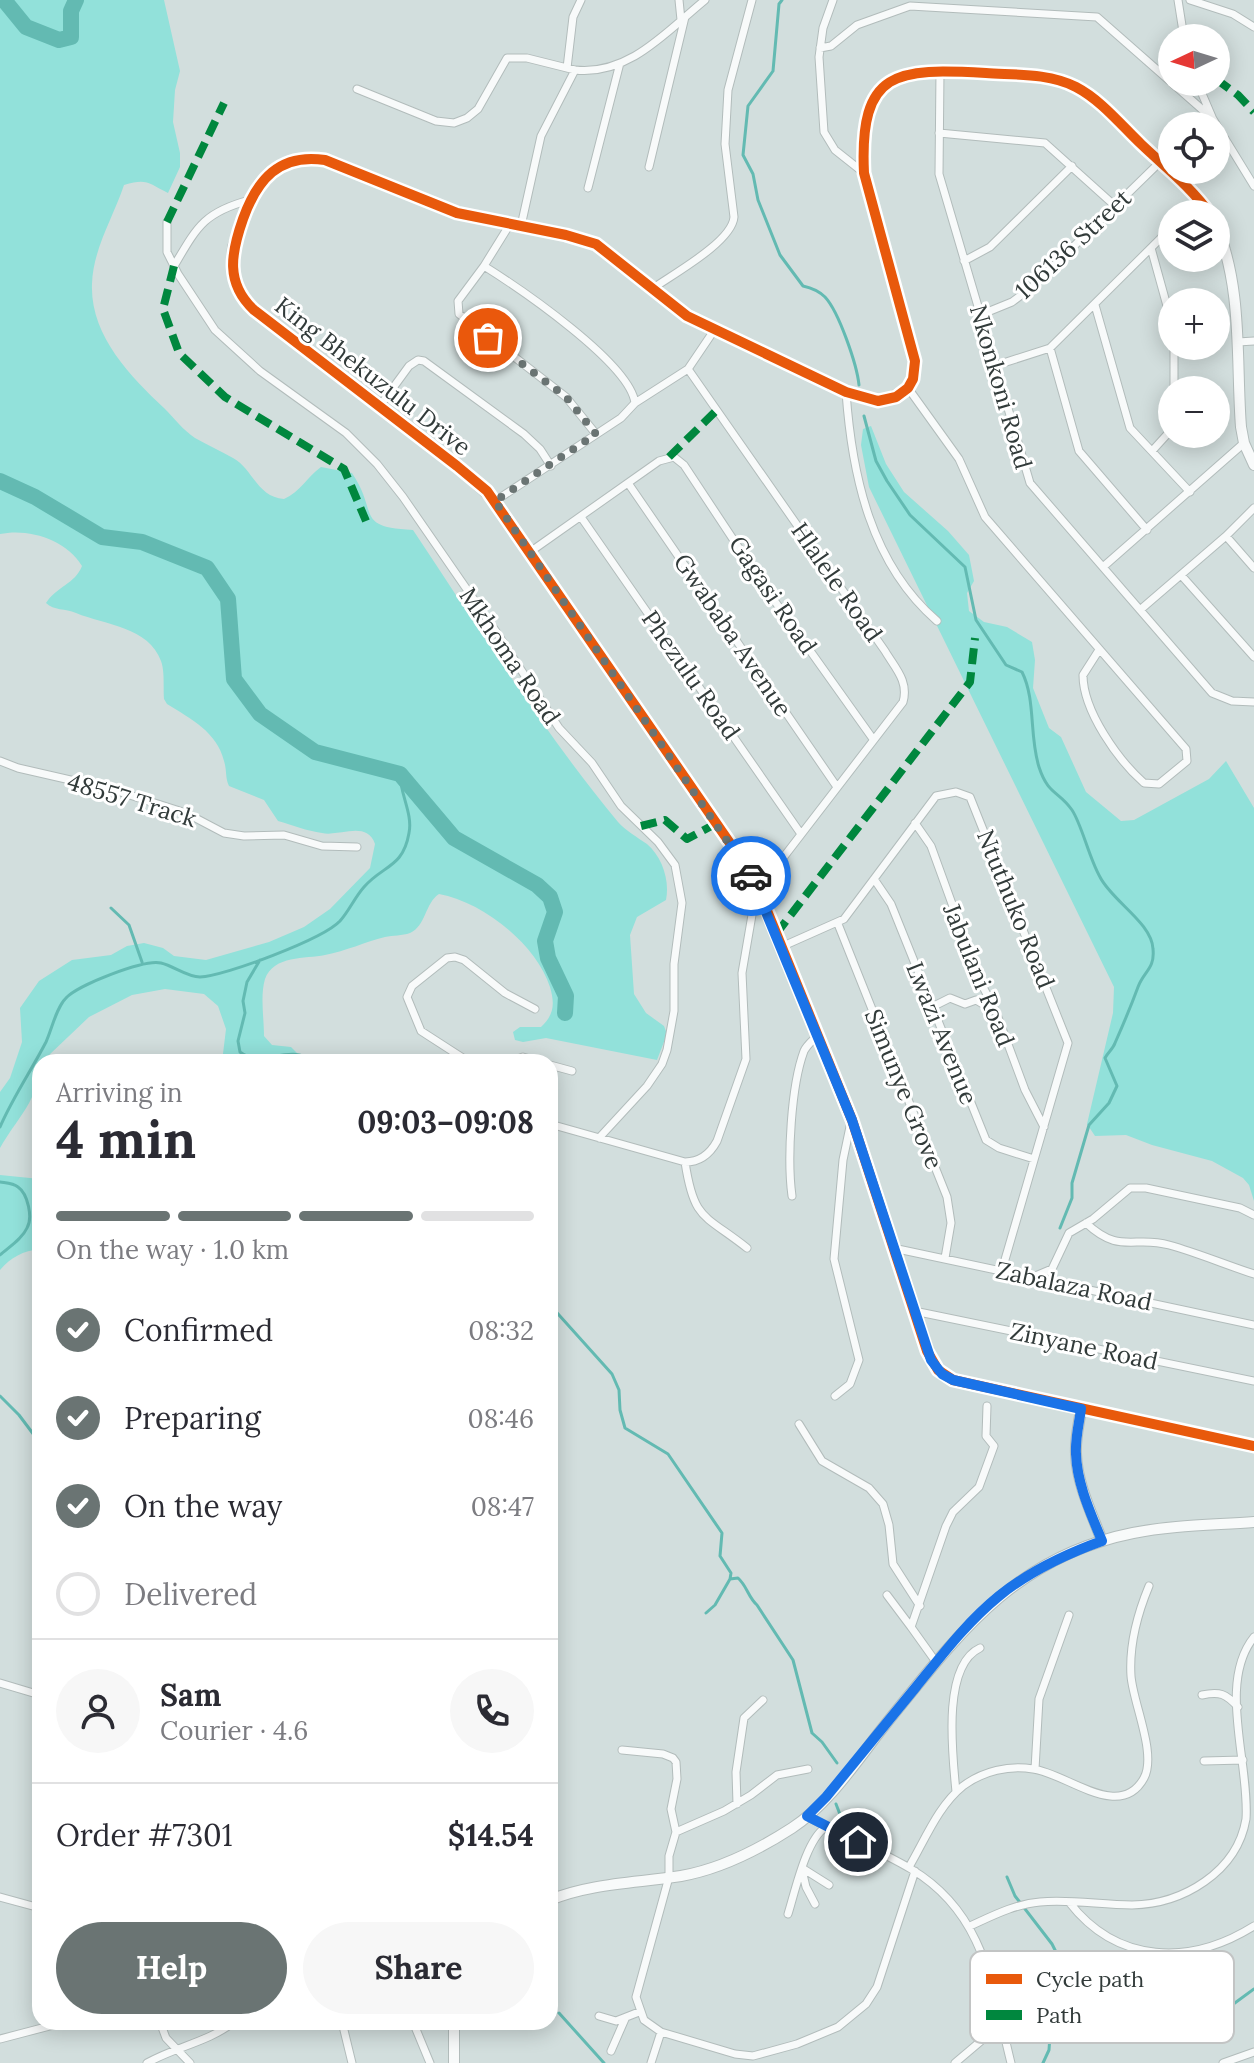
<!DOCTYPE html>
<html lang="en">
<head>
<meta charset="utf-8">
<style>
  :root { --surface:#fff; --page:#f7f7f7; --text:#2b2b33; --muted:#7c7c81; --line:#e1e1e2; --accent:#6a7473 }
  body { margin:0; font-family:Lora,serif; background:var(--page); color:var(--text); height:100vh; display:flex; flex-direction:column; font-size:30px; white-space:nowrap }
  * { box-sizing:border-box; margin:0 }
  p { font-size:26px; color:var(--muted) }
  .icon { flex:none; width:44px; height:44px; fill:none; stroke:currentColor; stroke-width:2; stroke-linecap:round; stroke-linejoin:round }
  .map { position:relative; flex:1; overflow:hidden }
  .drawer { position:absolute; left:32px; top:1054px; width:526px; height:976px; display:flex; flex-direction:column; background:var(--surface); border-radius:24px; box-shadow:0 4px 20px #0003 }
  .drawer>* { flex:none }
  .needle { width:52px; rotate:266deg }
  .tools { position:absolute; left:1158px; top:24px; display:grid; gap:16px }
  .tools a { display:grid; place-items:center; width:72px; height:72px; border-radius:50%; background:var(--surface); box-shadow:0 4px 20px #0003; font-size:40px }
  .pin { position:absolute; display:grid; place-items:center; width:68px; height:68px; color:#fff; margin:-34px; border:4px solid #fff; border-radius:50%; box-shadow:0 2px 8px #0007 }
  .courier { position:absolute; display:grid; place-items:center; width:80px; height:80px; margin:-40px; border:6px solid #1a73e8; border-radius:50%; background:#fff; color:#222; box-shadow:0 2px 10px #0007 }
  .overview em { font-style:normal; font-weight:800 }
  .overview div { display:flex; flex-direction:column-reverse }
  .overview { display:flex; align-items:center; justify-content:space-between; height:136px; padding:0 24px }
  h1 { font-size:52px; font-weight:800; line-height:60px }
  .bar { display:grid; grid-template-columns:repeat(4,1fr); gap:12px 8px; align-content:center; height:96px; padding:0 24px }
  .bar i { height:10px; border-radius:6px; background:var(--line) }
  .bar .on { background:var(--accent) }
  .bar p { grid-column:span 4 }
  .line { display:flex; align-items:center; gap:20px; padding:0 24px; border-top:2px solid var(--line) }
  .line div { flex:1 }
  .round { display:grid; place-items:center; flex:none; width:84px; height:84px; border-radius:42px; background:var(--page) }
  ol { padding:0 24px; list-style:none }
  li { display:flex; align-items:center; gap:24px; height:88px }
  li p { margin-inline-start:auto }
  li .icon { padding:8px; border-radius:50%; background:var(--accent); color:#fff; stroke-width:4 }
  li:last-child { color:var(--muted) }
  li i { width:44px; height:44px; border:4px solid var(--line); border-radius:50% }
  .primary-button { display:flex; gap:16px; margin-top:auto; padding:16px 24px }
  .primary-button a { flex:1; height:92px; border-radius:48px; background:var(--accent); color:#fff; font-size:32px; font-weight:800; line-height:92px; text-align:center }
  .primary-button a+a { background:var(--page); color:var(--text) }
  .map>svg:first-child { display:block }
</style>
</head>
<body>
<div class="map">
<svg width="1254" height="2063" viewBox="0 0 1254 2063">
  <rect width="100%" height="100%" fill="#d2dedd"/>
  <path fill="#92e1da" d="M0,0H164L180,71L175,90L173,122L180,153V167L168,193C148,183 147,178 124,185C113,218 93,249 92,284C90,335 130,376 164,408C174,418 183,430 195,438C207,445 221,451 233,458C253,469 257,497 284,499C300,492 307,477 321,467L352,473C379,513 354,527 413,530C479,629 542,730 618,822C626,831 637,837 647,844C662,857 670,880 666,900L637,917L630,935L634,994L646,1013L664,1026L667,1034L657,1060L546,1038L523,1042L515,1040L513,1032L520,1027H541C554,1015 555,1004 550,987C536,944 483,902 439,894C425,903 426,926 410,933C402,936 393,935 385,937C365,942 346,951 325,955C305,959 274,955 265,979C260,996 264,1018 264,1036L272,1045L291,1047L306,1062H222L226,1029L218,1006L204,994L165,989L132,995L89,1017L48,1056L46,1062H40C40,1099 17,1118 0,1148V1092L10,1078L22,1042L20,1008L39,981L72,960L111,955L127,946L144,943L163,948L174,956L206,960L269,942L304,927L330,909L370,868L375,844C367,820 339,837 322,833C307,831 292,825 278,821L264,800L229,786C225,778 227,770 224,761C217,732 191,719 167,704L164,699C163,688 165,672 161,661C149,627 105,625 76,613C65,608 54,611 46,603C56,587 75,584 82,566C66,539 28,528 0,534Z
    M871,426L886,464L904,492L948,531L969,555L974,581L967,593L969,611L984,622L1007,627L1032,642L1035,660L1033,688L1049,728L1061,737L1086,792L1121,821L1134,820L1209,779L1226,761L1254,808V1201L1249,1185L1243,1178L1212,1161L1152,1145L1126,1135L1095,1136L1087,1124L1113,1013L1114,987L869,487L861,445L863,429Z
    M0,1175L40,1179V1249C23,1251 11,1257 0,1270Z"/>
  <g fill="none" stroke-linecap="round" stroke-linejoin="round">
    <path stroke="#63bab2" stroke-width="3" d="M782,0L779,4L773,71L748,106L743,155L753,174L758,200L780,255L803,286C812,288 819,291 825,297C839,312 857,365 859,385
      M864,416L876,461L887,481L910,515L965,567L976,620L1006,665L1022,672C1036,700 1029,736 1039,767C1048,795 1059,791 1072,810C1082,825 1089,858 1100,877C1112,901 1152,923 1153,949C1155,969 1144,971 1138,987C1131,1006 1123,1025 1115,1043C1113,1049 1108,1052 1105,1058L1117,1086L1109,1103L1089,1125L1072,1183V1198L1060,1228
      M111,908L129,925L142,962
      M260,960L247,982L243,1001L245,1013L238,1041L240,1052C264,1071 286,1041 315,1062
      M0,1127C13,1097 31,1071 46,1042C52,1029 56,1008 66,998C78,985 144,959 161,963C174,966 187,977 200,977C225,976 323,939 340,921C349,911 355,897 364,887C383,865 403,868 409,833C413,814 400,794 400,774
      M0,1182C6,1183 13,1183 18,1187C28,1194 33,1218 27,1228C22,1239 9,1247 0,1255
      M550,1305L612,1374L619,1390L620,1410L625,1428L668,1454L722,1533L720,1556L731,1573L730,1579L715,1605L706,1613
      M0,1396L19,1415L40,1443
      M730,1579L738,1578C747,1586 748,1597 757,1605L793,1660L812,1733L822,1742L837,1763
      M836,1804L846,1830
      M1007,1877L1015,1896L1052,1944L1084,2008L1093,2015
      M559,2013L604,2063
      M1043,2063L1049,2050L1050,2035L1066,2023L1124,2003L1157,2019L1170,2009L1228,2008L1254,1989"/>
    <path stroke="#63bab2" stroke-width="16" d="M4,0L26,27L59,40L71,37V11L76,0
      M0,481L35,497L102,537L142,542L207,568L228,599L234,679L260,714L315,752L400,774L454,838L537,885L550,897L555,912L545,941L548,958L566,996L565,1013"/>
    <g stroke="#b2bcbb" stroke-width="9">
      <path id="street" d="M679,0L681,20
        M833,0L823,28L819,57L824,132L835,150L864,173
        M1178,0L1184,38
        M1190,0L1233,14L1254,27
        M820,48L831,46L857,25L910,6L1097,17L1213,119L1254,186
        M567,68L573,17L581,0
        M940,71L939,174L1030,483L1212,693L1232,701L1254,702
        M1197,82L1212,117
        M357,89L436,121L454,123L467,118L478,109L507,58H527L575,70
        M939,133L1045,143L1114,205
        M649,167L685,17
        M588,188L620,63
        M1185,214L1199,200
        M167,222V252L178,274L215,330L260,371L346,433L377,464L403,497L495,630L559,728L592,763L621,806L658,842L675,865L682,903L674,964V1011L667,1050L662,1064L647,1086L599,1138
        M521,226L541,136L575,70C629,76 667,31 705,0
        M1151,248L1172,324
        M964,261L990,247L1072,166
        M174,266C197,227 204,212 250,200
        M484,266L510,224
        M652,289C673,274 732,242 734,217L725,144L728,90L752,0
        M1095,305L1130,428L1190,492
        M980,315L1012,302L1032,287L1160,162
        M1238,342L1254,341
        M1050,348L1079,451L1147,530
        M994,366L1050,348L1172,227
        M908,388L959,459L985,517L1186,749L1187,761L1159,784L1144,783C1118,760 1083,711 1083,675L1099,650
        M1174,390V346
        M846,392C852,476 871,564 937,621
        M379,407L409,366L418,360L424,361L524,434L540,449L551,466
        M596,434L566,397L459,314L458,301L484,266C519,288 630,363 635,403
        M1152,451L1172,429
        M628,483L837,787
        M495,501L621,418L635,403L688,369
        M581,517L801,834
        M1226,536L1254,568
        M530,552L659,461L674,457L684,465L764,586L873,739
        M1103,567L1244,443
        M1181,575L1254,657
        M1140,610L1226,536L1254,508
        M0,761L18,768L114,790L186,813L224,833L244,836L284,835L322,846L357,847
        M915,823L931,846L980,981L996,1012L1025,1090L1044,1127
        M874,879L891,904L986,1140L999,1148L1034,1159
        M838,924L947,1197L951,1223L945,1258
        M781,947L844,919L936,796L956,792L970,797L1068,1043L1002,1270
        M932,1007L950,998L965,1004L976,1000L996,1012
        M469,1062L421,1031L407,997L412,986L447,958L455,957L464,960L505,993L535,1009
        M511,1062L523,1057L540,1062
        M550,1065L572,1071
        M550,1124L685,1162C700,1162 710,1154 717,1141L746,1059L742,973L757,886L776,867L903,702C909,681 895,668 885,651L688,369L715,329
        M685,1162C694,1221 704,1214 747,1248
        M792,1196C787,1159 791,1086 804,1051C807,1045 812,1041 816,1037
        M1086,1223C1120,1255 1134,1235 1169,1245C1198,1253 1226,1265 1254,1274
        M893,1248L1254,1325
        M1033,1277L1052,1269L1069,1233L1093,1219L1130,1188H1146L1240,1208L1254,1215
        M914,1311L1254,1381
        M550,1395L552,1396
        M835,1396L850,1384L859,1360L834,1259L843,1160L851,1122
        M1081,1409L1254,1446
        M799,1424L822,1461L869,1488L883,1504L889,1525L893,1564L920,1606
        M887,1595L911,1627
        M550,1604V1613
        M936,1662L911,1627L946,1526L953,1512L979,1487L994,1446L986,1436L987,1406
        M0,1683L40,1695
        M1202,1695C1220,1691 1226,1694 1238,1707
        M622,1750L663,1754L673,1758L676,1762L677,1779L671,1809L676,1832L669,1856V1877L636,1997L644,2020L661,2032L735,2054L753,2056L797,2044L838,2027L866,2004L877,1987L915,1871
        M1204,1761L1243,1760
        M1035,1769L1039,1699L1069,1615
        M956,1792C953,1758 941,1666 980,1648
        M737,1804L736,1772L744,1718L763,1700
        M807,1816C841,1836 878,1849 911,1869C985,1913 992,1987 1011,2063
        M676,1832L724,1811L751,1795L777,1775L808,1769
        M909,1867C925,1840 938,1806 963,1786C983,1771 1009,1765 1033,1769C1066,1773 1120,1822 1144,1778C1157,1754 1133,1703 1131,1676C1129,1645 1137,1615 1149,1586
        M802,1868L829,1885
        M802,1870L806,1887L815,1904
        M0,1897L40,1908
        M1069,1902C1117,1964 1190,1966 1254,1926
        M788,1914C795,1892 806,1839 826,1827
        M970,1926C992,1916 1015,1904 1040,1902C1070,1899 1101,1905 1132,1905C1183,1904 1237,1872 1246,1819C1250,1764 1217,1683 1254,1637
        M599,2016L616,2021L639,2012
        M160,2022L166,2038L190,2063
        M342,2022L352,2063
        M413,2022L430,2063
        M0,2039L65,2022
        M611,2051L625,2019
        M147,2063C175,2047 208,2042 234,2022
        M651,2063L661,2032
        M955,2063L1001,2024
        M1223,2063L1254,2052"/>
    </g>
    <g stroke="#b2bcbb" stroke-width="12">
      <path id="secondary" d="M1216,225C1243,287 1236,362 1241,427L1244,443L1254,465
        M1102,1541C1092,1514 1077,1484 1076,1454C1075,1439 1079,1424 1081,1409L953,1380L942,1374L931,1360L852,1120L757,886L743,862L495,501L457,466L254,310L238,289L232,264L233,247L250,200L259,184L276,169L296,160L316,159L336,163L457,213L566,235L596,244L687,316L846,392L867,399L887,400L908,388L913,379L915,361L864,173C859,69 897,68 986,73C1015,75 1049,73 1076,87C1101,100 1121,125 1141,144C1164,166 1192,188 1210,214
        M550,1900C591,1883 638,1883 681,1876C721,1869 758,1850 792,1828C830,1803 857,1760 885,1725C957,1636 1013,1557 1133,1533C1172,1525 1214,1525 1254,1522
        M454,2063V2022"/>
    </g>
    <use href="#street" stroke="#f8fafa" stroke-width="7"/>
    <use href="#secondary" stroke="#f8fafa" stroke-width="10"/>
    <path stroke="#00873e" stroke-width="8" stroke-dasharray="16 8" stroke-linecap="butt" d="M1216,79L1238,95L1254,112
      M167,222L224,103
      M174,266L163,309L179,353L225,397L344,469L366,521
      M669,457L717,410
      M641,826L665,820L687,839L717,823
      M776,934L970,682L975,638"/>
    <g stroke="#fff" stroke-width="15">
      <path id="cycleway" d="M1210,214C1192,188 1164,166 1141,144C1121,125 1101,100 1076,87C1049,73 1015,75 986,73C897,68 859,69 864,173L915,361L913,379L908,388L896,397L878,401L846,392L687,316L596,244L566,235L457,213L325,160C279,153 257,180 243,219C231,253 225,283 254,310L457,466L487,491L743,862L757,886L852,1120L927,1351L938,1370L953,1380L1254,1446"/>
    </g>
    <use href="#cycleway" stroke="#e8590c" stroke-width="10"/>
  </g>
  <g fill="none" stroke-linecap="round" stroke-linejoin="round">
    <path stroke="#6a7473" stroke-width="8" stroke-dasharray="0 14.4" d="M488,338L566,397L596,434L495,501L751,876"/>
    <path stroke="#1a73e8" stroke-width="10" d="M751,876L852,1120L931,1360L942,1374L953,1380L1081,1409C1079,1424 1075,1439 1076,1454C1077,1484 1091,1514 1102,1541C1066,1554 1030,1571 999,1596C967,1622 942,1655 916,1687C886,1724 856,1760 826,1797L807,1816L858,1842"/>
  </g>
  <g text-anchor="middle" dominant-baseline="central" stroke-width="6" stroke-linejoin="round" paint-order="stroke">
    <g font-size="24" fill="#323b3a" stroke="#fff">
      <text transform="translate(1073 244) rotate(-43)">106136 Street</text>
      <text transform="translate(373 376) rotate(38)">King Bhekuzulu Drive</text>
      <text transform="translate(1001 387) rotate(74)">Nkonkoni Road</text>
      <text transform="translate(837 582) rotate(55)">Hlalele Road</text>
      <text transform="translate(773 595) rotate(56)">Gagasi Road</text>
      <text transform="translate(733 635) rotate(56)">Gwababa Avenue</text>
      <text transform="translate(510 656) rotate(56)">Mkhoma Road</text>
      <text transform="translate(691 675) rotate(55)">Phezulu Road</text>
      <text transform="translate(132 800) rotate(17)">48557 Track</text>
      <text transform="translate(1016 909) rotate(68)">Ntuthuko Road</text>
      <text transform="translate(979 975) rotate(68)">Jabulani Road</text>
      <text transform="translate(942 1033) rotate(68)">Lwazi Avenue</text>
      <text transform="translate(904 1089) rotate(68)">Simunye Grove</text>
      <text transform="translate(1074 1286) rotate(12)">Zabalaza Road</text>
      <text transform="translate(1084 1346) rotate(12)">Zinyane Road</text>
    </g>
  </g>
  <rect x="970" y="1951" width="264" height="92" rx="12" fill="#fff" stroke="#c2c4c4" stroke-width="2"/>
  <rect x="986" y="1974" width="36" height="10" fill="#e8590c"/>
  <rect x="986" y="2010" width="36" height="10" fill="#00873e"/>
  <g font-size="22" fill="#323b3a">
    <text x="1036" y="1987">Cycle path</text>
    <text x="1036" y="2023">Path</text>
  </g>
</svg>
<div class="tools">
<a><svg class="needle" viewBox="-14 -14 28 28"><path d="M0-13l5 13h-10z" fill="#e53935"/><path d="M0 13l5-13h-10z" fill="#7c7c81"/></svg></a>
<a><svg class="icon" aria-label="locate" viewBox="0 0 24 24"><circle cx="12" cy="12" r="6"/><path d="M12 2v4M12 18v4M2 12h4M18 12h4"/></svg></a>
<a><svg class="icon" aria-label="layers" viewBox="0 0 24 24"><path d="M12 4l9 5-9 5-9-5zM3 14l9 5 9-5"/></svg></a>
<a>+</a>
<a>−</a>
</div>
<div class="pin" style="left:488px;top:338px;background:#ea580c"><svg class="icon" aria-label="bag" viewBox="0 0 24 24"><path d="M5 8h14l-1 12H6zM9 8a3 3 0 0 1 6 0"/></svg></div>
<div class="pin" style="left:858px;top:1842px;background:#1f2937"><svg class="icon" aria-label="home" viewBox="0 0 24 24"><path d="M3 11l9-7 9 7M6 9v11h12V9"/></svg></div>
<div class="courier" style="left:751px;top:876px"><svg class="icon" aria-label="car" viewBox="0 0 24 24"><path d="M5 17H2v-5l4-1 3-4h7l3 4 3 1v5h-3M9 17h6M6 11h13"/><circle cx="7" cy="17" r="2"/><circle cx="17" cy="17" r="2"/></svg></div>
<section class="drawer">
<div class="overview"><div><h1>4 min</h1><p>Arriving in</p></div><em>09:03–09:08</em></div>
<div class="bar"><i class="on"></i><i class="on"></i><i class="on"></i><i></i><p>On the way · 1.0 km</p></div>
<ol>
<li><svg class="icon" aria-label="check" viewBox="0 0 24 24"><path d="M5 12l5 5 9-10"/></svg>Confirmed<p>08:32</p></li>
<li><svg class="icon" aria-label="check" viewBox="0 0 24 24"><path d="M5 12l5 5 9-10"/></svg>Preparing<p>08:46</p></li>
<li><svg class="icon" aria-label="check" viewBox="0 0 24 24"><path d="M5 12l5 5 9-10"/></svg>On the way<p>08:47</p></li>
<li><i></i>Delivered</li>
</ol>
<div class="line" style="height:144px"><a class="round"><svg class="icon" aria-label="person" viewBox="0 0 24 24"><circle cx="12" cy="8" r="4"/><path d="M4 21q1-7 8-7t8 7"/></svg></a><div><b>Sam</b><p>Courier · 4.6</p></div><a class="round"><svg class="icon" aria-label="phone" viewBox="0 0 24 24"><path d="M5 4h4l2 5-3 2q2 4 5 5l2-3 5 2v4C11 20 4 13 5 4z"/></svg></a></div>
<div class="line" style="height:104px"><div>Order #7301</div><b>$14.54</b></div>
<div class="primary-button"><a>Help</a><a>Share</a></div>
</section>
</div>
</body>
</html>
